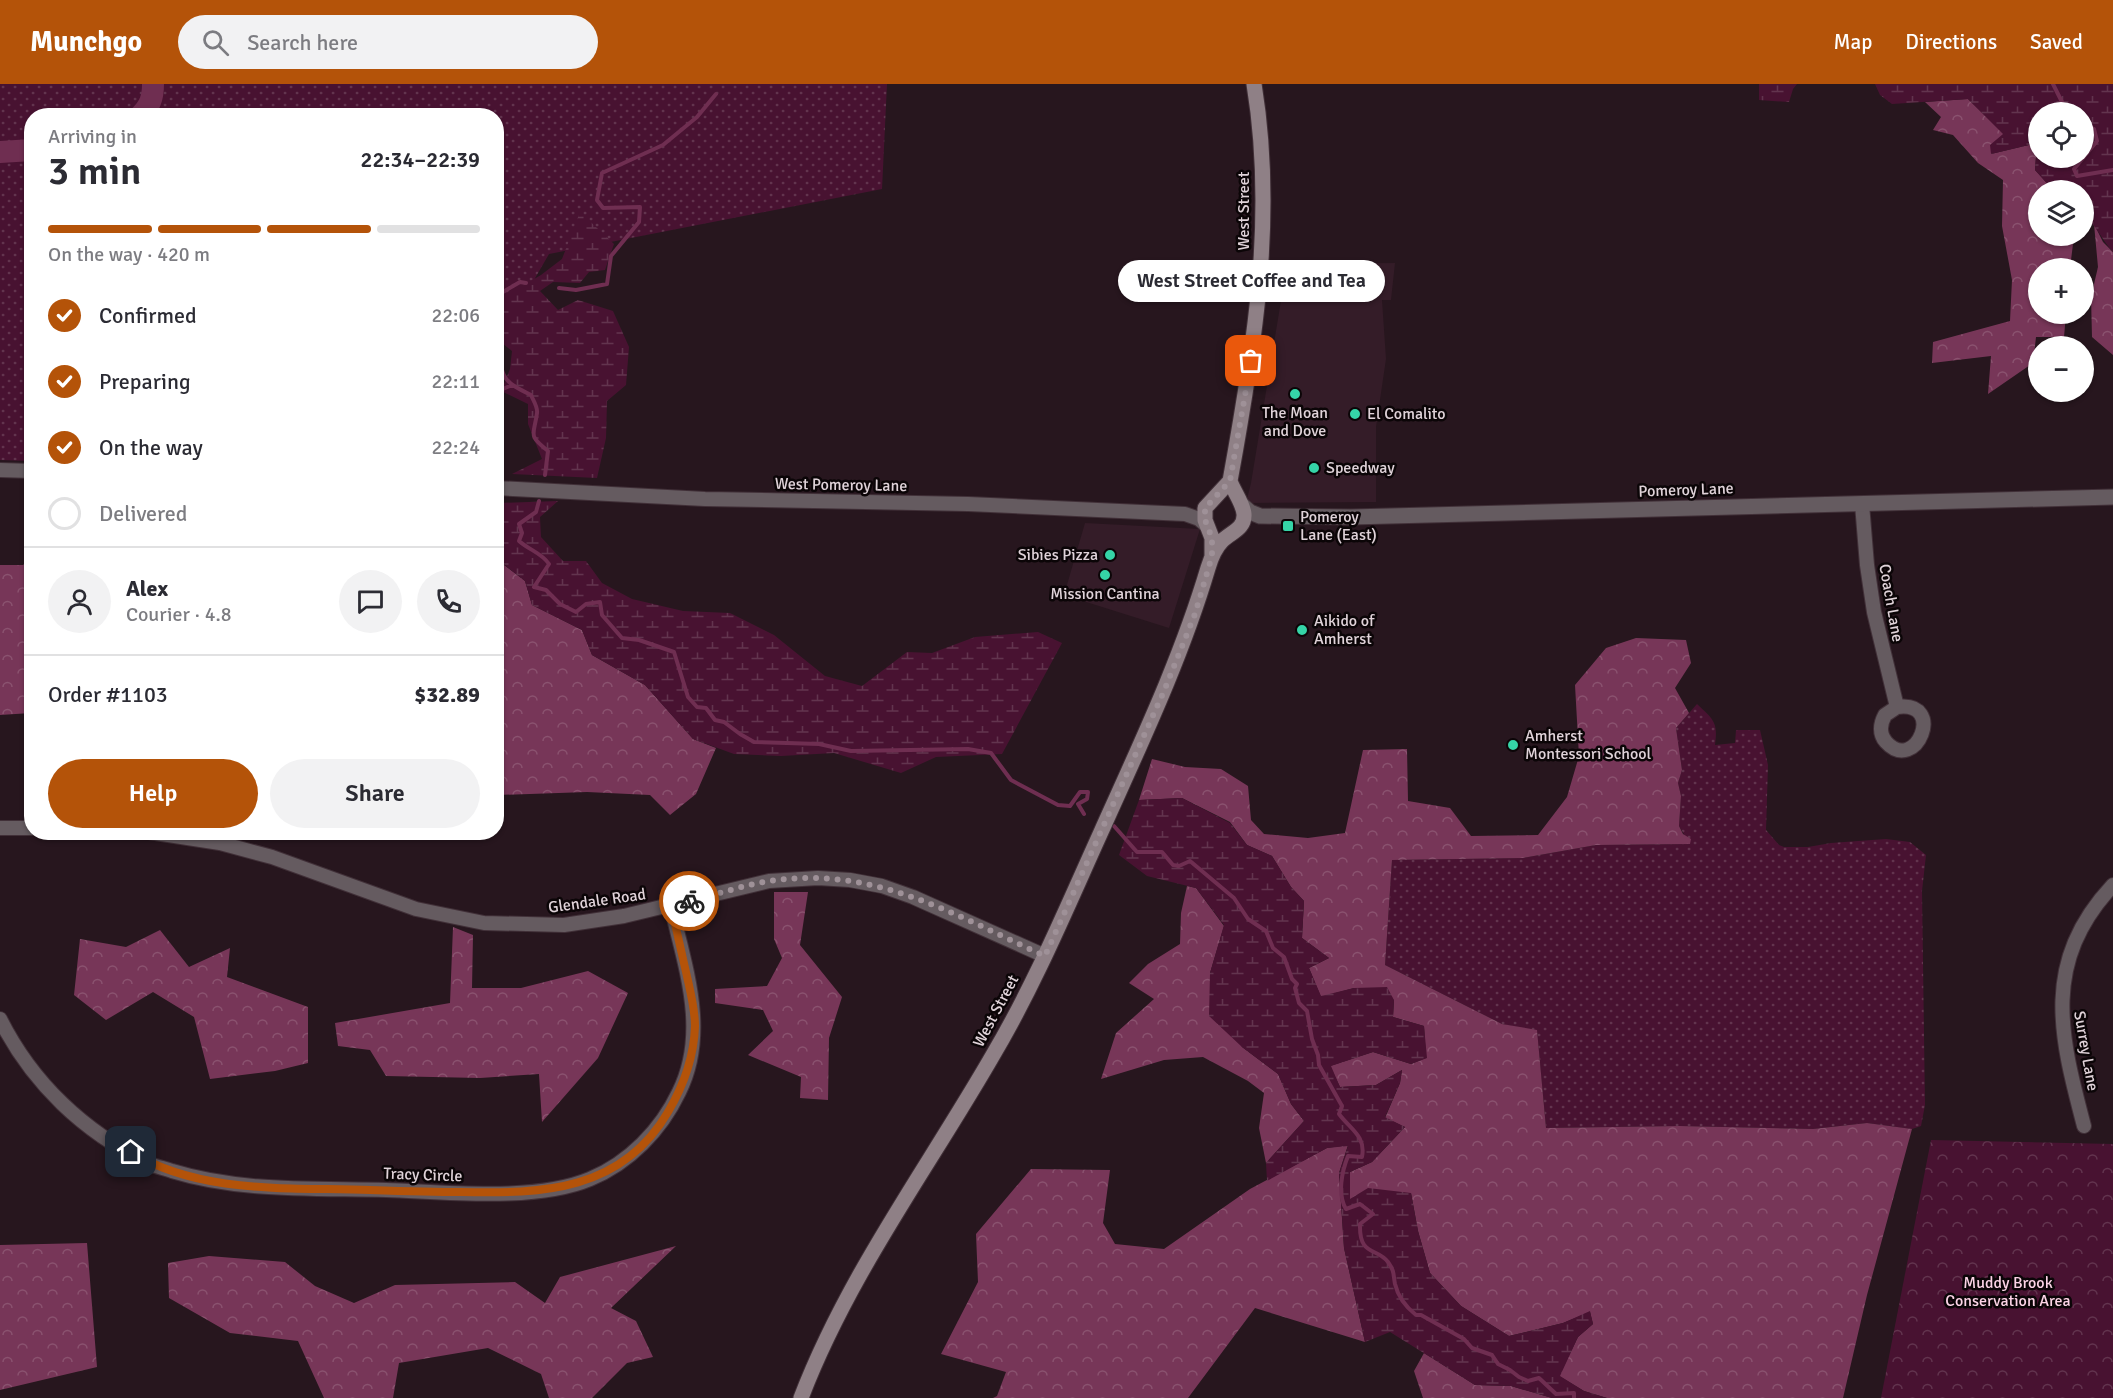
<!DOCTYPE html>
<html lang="en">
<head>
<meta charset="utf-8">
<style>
  :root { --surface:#fff; --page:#f2f2f3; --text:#2b2b33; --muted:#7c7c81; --line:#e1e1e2; --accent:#b45309 }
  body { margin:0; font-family:Signika,sans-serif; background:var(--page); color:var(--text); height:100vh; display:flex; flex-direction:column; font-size:22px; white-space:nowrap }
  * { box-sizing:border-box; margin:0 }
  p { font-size:20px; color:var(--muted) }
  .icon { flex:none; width:33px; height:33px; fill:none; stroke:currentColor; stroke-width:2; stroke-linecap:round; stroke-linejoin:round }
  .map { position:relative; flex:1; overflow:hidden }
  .side { position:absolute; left:24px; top:24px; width:480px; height:732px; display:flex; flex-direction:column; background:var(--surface); border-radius:24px; box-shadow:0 2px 4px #0004 }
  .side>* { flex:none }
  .tools { position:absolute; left:2028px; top:18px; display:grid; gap:12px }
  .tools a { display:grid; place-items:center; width:66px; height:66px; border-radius:50%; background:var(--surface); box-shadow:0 2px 4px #0004; font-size:30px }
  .pin { position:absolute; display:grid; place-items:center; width:51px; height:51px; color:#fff; margin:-26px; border-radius:12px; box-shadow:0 3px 9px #0006 }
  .courier { position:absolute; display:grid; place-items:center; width:60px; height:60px; margin:-30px; border:4px solid #b45309; border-radius:50%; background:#fff; color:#222; box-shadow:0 2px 8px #0007 }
  .bubble { position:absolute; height:42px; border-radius:21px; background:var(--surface); box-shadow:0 2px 4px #0004; font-size:20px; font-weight:600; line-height:42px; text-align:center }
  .head em { font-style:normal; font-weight:600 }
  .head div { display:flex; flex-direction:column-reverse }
  .head { display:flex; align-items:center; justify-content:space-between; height:102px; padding:0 24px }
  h1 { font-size:39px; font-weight:600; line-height:45px }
  .bar { display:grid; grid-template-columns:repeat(4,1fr); gap:9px 6px; align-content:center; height:72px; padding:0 24px }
  .bar i { height:8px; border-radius:4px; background:var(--line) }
  .bar .selected { background:var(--accent) }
  .bar p { grid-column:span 4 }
  .line { display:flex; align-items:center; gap:15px; padding:0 24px; border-top:2px solid var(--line) }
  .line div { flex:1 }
  .round { display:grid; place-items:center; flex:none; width:63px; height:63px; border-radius:32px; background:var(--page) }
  ol { padding:0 24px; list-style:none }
  li { display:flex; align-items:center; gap:18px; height:66px }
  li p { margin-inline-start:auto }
  li .icon { padding:6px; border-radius:50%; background:var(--accent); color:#fff; stroke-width:4 }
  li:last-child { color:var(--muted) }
  li i { width:33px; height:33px; border:3px solid var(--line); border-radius:50% }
  .action { display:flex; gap:12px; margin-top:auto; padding:12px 24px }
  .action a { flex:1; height:69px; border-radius:36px; background:var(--accent); color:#fff; font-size:24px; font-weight:600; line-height:69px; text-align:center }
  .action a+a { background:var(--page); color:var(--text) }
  header { display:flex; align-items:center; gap:36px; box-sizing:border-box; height:84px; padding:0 30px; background:var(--accent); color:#fff }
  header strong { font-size:28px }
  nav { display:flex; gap:33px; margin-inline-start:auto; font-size:21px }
  .search { width:420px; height:54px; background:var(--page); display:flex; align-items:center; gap:15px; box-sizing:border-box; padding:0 21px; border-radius:33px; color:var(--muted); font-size:22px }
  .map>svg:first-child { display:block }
</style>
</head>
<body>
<header>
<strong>Munchgo</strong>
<div class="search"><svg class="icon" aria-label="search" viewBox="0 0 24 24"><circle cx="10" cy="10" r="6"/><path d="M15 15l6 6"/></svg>Search here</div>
<nav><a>Map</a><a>Directions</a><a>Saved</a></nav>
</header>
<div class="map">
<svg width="2113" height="1314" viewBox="0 0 2113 1314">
  <defs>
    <pattern id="grass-dots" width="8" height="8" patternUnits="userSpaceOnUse" patternTransform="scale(1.5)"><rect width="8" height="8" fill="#481231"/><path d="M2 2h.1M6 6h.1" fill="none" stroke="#62344e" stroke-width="1.8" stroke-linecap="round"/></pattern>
    <pattern id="forest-crowns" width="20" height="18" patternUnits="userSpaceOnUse" patternTransform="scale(1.5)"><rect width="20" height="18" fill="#773658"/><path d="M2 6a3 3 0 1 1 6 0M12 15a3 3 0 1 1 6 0" fill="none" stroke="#8a526f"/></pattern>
    <pattern id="wetland-marsh" width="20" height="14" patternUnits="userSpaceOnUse" patternTransform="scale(1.5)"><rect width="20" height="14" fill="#481231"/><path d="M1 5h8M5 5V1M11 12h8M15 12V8" fill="none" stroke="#62344e"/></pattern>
    <pattern id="park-crowns" width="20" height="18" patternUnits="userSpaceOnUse" patternTransform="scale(1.5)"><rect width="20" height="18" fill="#481231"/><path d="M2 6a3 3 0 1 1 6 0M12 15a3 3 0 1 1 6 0" fill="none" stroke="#62344e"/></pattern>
  </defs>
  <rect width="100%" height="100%" fill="#27161e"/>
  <path fill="#341c28" d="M1395,179L1391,216H1382L1386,275L1376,343V418L1246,419L1251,399L1287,180Z
    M1085,439L1200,445L1169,544L1064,511Z"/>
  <path fill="url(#grass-dots)" d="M0,0H887L882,105L549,170L497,260L496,32H32L31,377L0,376Z
    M1697,620C1714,636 1718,638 1715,661L1735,659L1736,646H1760L1768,681L1766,746L1779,761L1784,763H1808L1831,759L1886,755L1910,758L1926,771L1922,807L1925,1021L1921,1042L1912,1045L1867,1039L1813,1045L1679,1042L1546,1044L1537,947L1502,940L1385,881L1392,776L1523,774L1596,761L1690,760L1679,742L1681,712L1678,699L1682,686L1676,644Z"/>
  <path fill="url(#forest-crowns)" d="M1968,15L2004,50L1991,70L2037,59L2035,86L2053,106H2038V152H2074L2070,184H2038V230H2066L2064,253H2036L2033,279L1988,310L1991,272L1932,279L1933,258L2010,237L2012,196L2002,142L2003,96L1978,79L1953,51L1933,46L1941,33L1925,18Z
    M2094,140L2103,158L2113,168V271L2092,253L2091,213L2098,183Z
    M31,474V629L0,631V481H23Z
    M496,475L525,497L532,521L582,546L592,571L645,601L693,655L716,664L696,710L670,731L650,711L587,708L497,711Z
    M1636,554L1686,556L1691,579L1675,604L1689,629L1676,644L1682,686L1678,699L1681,712L1679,742L1683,750L1691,755L1690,760L1596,761L1523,774L1392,776L1385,881L1502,940L1537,946L1546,1044L1679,1042L1813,1045L1867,1039L1912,1045L1867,1211L1843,1314H1607L1584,1307L1559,1292L1578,1253L1593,1240L1590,1228L1563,1239L1509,1252L1461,1222L1430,1189L1418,1147L1411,1109L1350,1115V1088L1372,1078L1405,1043L1385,1034L1400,999L1402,986L1376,1001L1340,1003L1330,982L1373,968L1411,980L1426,974L1424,942L1393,933L1394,916L1354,904L1321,913L1309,884L1329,874L1302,854L1304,817L1291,803L1272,772L1247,761L1230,738L1182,714L1139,716L1152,675L1185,683L1221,685L1248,702L1251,736L1264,750L1308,754L1345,749L1363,666L1407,665L1408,717L1450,724L1471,752L1538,751L1567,713L1579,672L1575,601L1606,564Z
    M1187,802L1196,804L1224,842L1210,889L1242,963L1278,990L1291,1020L1304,1037L1266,1079L1259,1044L1264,1009L1248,997L1203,973L1164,976L1101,995L1116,949L1154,915L1129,899L1148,880L1180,860L1181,829Z
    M774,808H808L800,861L842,913L829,954L828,1016L800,1014L801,993L748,971L773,947L763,926L715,919V905L767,902L782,874L774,855Z
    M453,843L473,851L472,904H521L588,887L628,909L598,974L542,1038L539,990L480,994L386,992L370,966L338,962L335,939L450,919Z
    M160,846L189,883L230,864L227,893L308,923V979L275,987L210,995L194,933L153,908L106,936L74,911L80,855L126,863Z
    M1348,1061L1339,1089L1344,1164L1365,1258L1255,1224L1188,1314H993L997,1312L1006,1288L941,1270L978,1198L976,1150L1031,1085L1110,1086L1103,1139L1115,1160L1164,1165L1250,1105L1327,1064Z
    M87,1159L97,1283L0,1306V1161Z
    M676,1162L611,1224L636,1237L653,1273L627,1279L592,1314H549L541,1290L488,1264L399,1279L393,1314H324L298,1257L230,1249L169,1214L168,1179L209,1172L285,1178L315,1202L354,1219L395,1201L515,1198L545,1219L560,1193Z
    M1424,1269L1475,1301L1511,1302L1552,1314H1423L1414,1287Z"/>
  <path fill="url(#wetland-marsh)" fill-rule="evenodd" d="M1759,0H1797L1793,5L1789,18L1759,16Z
    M1875,0H2113V168C2102,156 2097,142 2084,132V106H2053L2035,86L2037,59L1991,70L1990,61L2003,50L1968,15L1892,20L1880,11ZM2038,28H2084V74H2038Z
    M580,128L614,160L605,186L589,188L580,199L553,198L540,207L558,226L578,216L613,227L629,263L626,301L607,317L606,354L597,394L512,390L542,375L528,340V320L501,307L510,285L512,267L497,255V225L500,215L541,191L562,175Z
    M558,417L540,433L541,453L563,477H586L602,499L632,515L683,527L730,529L774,551L825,592L862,602L907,568L932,569L975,553L1038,548L1062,559L1002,670L936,673L901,689L834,669L781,672L734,670L693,655L645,601L592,571L582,546L532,521L525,497L497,475V419Z
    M1182,714L1230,739L1247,761L1272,772L1291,803L1304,817L1302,854L1329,874L1309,884L1321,912L1354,904L1387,903L1394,916L1393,933L1424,942L1427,974L1411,980L1373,968L1331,982L1340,1003L1376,1001L1402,986L1400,999L1385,1033L1405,1043L1372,1078L1350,1088V1115L1368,1104L1411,1109L1418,1147L1430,1189L1461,1222L1509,1252L1563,1239L1590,1227L1593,1240L1578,1253L1560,1292L1584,1307L1607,1314H1552L1511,1302L1475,1301L1390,1248L1365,1258L1344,1164L1339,1089L1348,1062L1327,1064L1267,1097L1266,1079L1304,1037L1291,1020L1278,990L1242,963L1209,932L1210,889L1224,841L1196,804L1147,792L1119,771L1139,716Z"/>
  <path fill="url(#park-crowns)" d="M1931,1056L2113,1060V1314H1881Z"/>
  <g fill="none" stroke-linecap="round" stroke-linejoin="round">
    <path stroke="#6f2e51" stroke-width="4" d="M2053,0L2067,28
      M2084,40L2094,45L2097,57L2074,85L2077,92L2113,86
      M559,204L576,206L607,200L611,172L639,138L640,123L603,124L597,116L602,89L663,61L697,33L716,10
      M496,212L520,198L526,199
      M496,266L498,267C502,296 505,298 531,311C533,316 538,323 537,329C534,352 527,350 548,367L545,391
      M496,308L512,301
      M539,417L536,428L519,440L522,449L519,457C529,466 542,469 549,480L534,503L546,506L560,520L576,528L586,520L600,518L602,531L622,554L639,556L674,568L688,613L697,623L706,624L715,636L724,638L740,650L754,658L819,660L851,667L968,665L991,669L1011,696L1058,721L1070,722L1080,708H1088L1087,715L1078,720L1084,730
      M1114,742L1137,768H1162L1173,781L1179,782L1190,777L1234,814L1248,835L1266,847L1273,864L1284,873L1292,895L1297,900L1295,904L1299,919L1307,927L1312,955L1318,971L1319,981L1342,1022L1339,1030C1351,1046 1366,1052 1362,1073L1348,1072C1342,1087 1337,1110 1346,1125L1360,1120L1373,1130L1360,1140C1359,1173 1377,1163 1388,1178C1395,1188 1393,1190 1395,1200C1398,1213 1406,1223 1416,1231H1421L1464,1255L1472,1264L1492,1271L1498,1280L1510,1286L1519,1293L1528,1297L1539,1294L1556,1310L1574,1309V1314"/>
    <path stroke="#6f2e51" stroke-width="22" d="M140,32C150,22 153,14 153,0
      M0,68L32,66"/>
    <g stroke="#413038" stroke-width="16">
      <path id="minor" d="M0,386L32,387
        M496,404L705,415L968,420L1185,430L1199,435L1207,442
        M1862,420L1867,481L1874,528L1897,623L1885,631C1880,640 1879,650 1886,658C1916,691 1947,616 1897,623
        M0,744H32
        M149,748L220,759L272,773L416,825L484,839L564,841L624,832L769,797L818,794L850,796L882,802L913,813L1045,872
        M0,935C32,999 84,1048 148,1079C156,1083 164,1084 172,1087C240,1108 315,1104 386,1106C446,1108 535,1118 590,1095C629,1079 661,1046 679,1008C709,948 685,883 671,822
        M2084,1042C2060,951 2041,878 2113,801"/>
    </g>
    <g stroke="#413038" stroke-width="17">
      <path id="tertiary" d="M1242,421L1250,428L1260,432L1351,433L2113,413"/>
    </g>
    <g stroke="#413038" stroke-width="17">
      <path id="secondary" d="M1212,472V454L1205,436V424L1230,397
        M801,1314C848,1191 928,1084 993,971C1035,900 1067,823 1101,748C1140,661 1181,575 1208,484C1211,474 1215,464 1222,457C1231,448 1245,445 1244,430C1243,419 1234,408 1230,397C1254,266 1276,133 1254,0"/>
    </g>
    <use href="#minor" stroke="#655b60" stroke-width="14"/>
    <use href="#tertiary" stroke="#655b60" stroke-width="15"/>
    <use href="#secondary" stroke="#8f8086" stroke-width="15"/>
  </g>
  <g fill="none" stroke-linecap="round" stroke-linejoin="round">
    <path stroke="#9f9198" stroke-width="6" stroke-dasharray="0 10.8" d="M689,817C716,811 743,801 770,797C874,781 954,831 1045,872L1164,607L1195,530L1212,472V454L1205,436V424L1230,397L1251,277"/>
    <path stroke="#b45309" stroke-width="8" d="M131,1068C201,1111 291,1103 370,1106C400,1107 430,1108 461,1108C543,1110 622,1107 668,1028C684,1001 694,973 695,942C695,924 690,906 686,888C681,866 676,844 671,822L689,817"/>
  </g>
  <g fill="#35d4a7" stroke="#0b0507" stroke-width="2">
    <circle cx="1295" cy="310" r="6"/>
    <circle cx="1355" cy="330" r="6"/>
    <circle cx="1314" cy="384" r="6"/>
    <rect x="1282" y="436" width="12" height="12" rx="3"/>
    <circle cx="1110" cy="471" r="6"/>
    <circle cx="1105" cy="491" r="6"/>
    <circle cx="1302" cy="546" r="6"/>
    <circle cx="1513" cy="661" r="6"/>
  </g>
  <g text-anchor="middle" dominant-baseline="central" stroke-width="5" stroke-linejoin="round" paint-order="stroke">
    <g font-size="16" fill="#e0d3d9" stroke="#0b0507">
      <text transform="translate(1244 127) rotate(-90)">West Street</text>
      <text transform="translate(841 401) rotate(1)">West Pomeroy Lane</text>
      <text transform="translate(1686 406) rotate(-2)">Pomeroy Lane</text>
      <text transform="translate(1891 519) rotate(80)">Coach Lane</text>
      <text transform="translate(597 817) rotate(-8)">Glendale Road</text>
      <text transform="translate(996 927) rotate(-62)">West Street</text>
      <text transform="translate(2086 967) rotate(80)">Surrey Lane</text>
      <text transform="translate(423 1091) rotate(2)">Tracy Circle</text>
    </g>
    <g font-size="16" fill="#e0d3d9" stroke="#0b0507" text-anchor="start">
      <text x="1295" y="329" text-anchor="middle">The Moan<tspan x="1295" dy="18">and Dove</tspan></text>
      <text x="1367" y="330">El Comalito</text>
      <text x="1326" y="384">Speedway</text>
      <text x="1300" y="433">Pomeroy<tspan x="1300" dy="18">Lane (East)</tspan></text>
      <text x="1098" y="471" text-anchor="end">Sibies Pizza</text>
      <text x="1105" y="510" text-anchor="middle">Mission Cantina</text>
      <text x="1314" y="537">Aikido of<tspan x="1314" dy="18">Amherst</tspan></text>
      <text x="1525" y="652">Amherst<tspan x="1525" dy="18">Montessori School</tspan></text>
    </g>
    <g font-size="16" fill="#fdd4e7" stroke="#0b0507">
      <text x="2008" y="1199">Muddy Brook<tspan x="2008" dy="18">Conservation Area</tspan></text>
    </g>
  </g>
</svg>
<div class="tools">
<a><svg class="icon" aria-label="locate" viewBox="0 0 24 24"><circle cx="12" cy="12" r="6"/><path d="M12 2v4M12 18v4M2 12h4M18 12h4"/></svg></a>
<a><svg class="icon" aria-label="layers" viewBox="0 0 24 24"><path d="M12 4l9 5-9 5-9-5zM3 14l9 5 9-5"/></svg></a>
<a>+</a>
<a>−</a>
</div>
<div class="pin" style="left:1251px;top:277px;background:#ea580c"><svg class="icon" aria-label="bag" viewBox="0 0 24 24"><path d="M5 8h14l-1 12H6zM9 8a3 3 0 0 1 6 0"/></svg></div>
<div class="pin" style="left:131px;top:1068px;background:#1f2937"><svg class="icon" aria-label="home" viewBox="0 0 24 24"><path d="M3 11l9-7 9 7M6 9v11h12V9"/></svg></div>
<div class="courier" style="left:689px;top:817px"><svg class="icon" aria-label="bike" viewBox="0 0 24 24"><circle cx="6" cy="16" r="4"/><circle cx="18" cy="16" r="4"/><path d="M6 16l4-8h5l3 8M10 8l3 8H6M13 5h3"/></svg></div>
<div class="bubble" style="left:1118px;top:176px;width:267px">West Street Coffee and Tea</div>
<section class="side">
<div class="head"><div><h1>3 min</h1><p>Arriving in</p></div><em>22:34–22:39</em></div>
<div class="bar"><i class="selected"></i><i class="selected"></i><i class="selected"></i><i></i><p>On the way · 420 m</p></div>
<ol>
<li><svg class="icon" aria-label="check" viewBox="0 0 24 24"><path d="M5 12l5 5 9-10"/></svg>Confirmed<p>22:06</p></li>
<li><svg class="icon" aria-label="check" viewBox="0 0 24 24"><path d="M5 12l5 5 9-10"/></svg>Preparing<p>22:11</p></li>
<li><svg class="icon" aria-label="check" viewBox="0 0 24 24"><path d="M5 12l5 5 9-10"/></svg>On the way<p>22:24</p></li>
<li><i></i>Delivered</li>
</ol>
<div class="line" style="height:108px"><a class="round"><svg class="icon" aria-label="person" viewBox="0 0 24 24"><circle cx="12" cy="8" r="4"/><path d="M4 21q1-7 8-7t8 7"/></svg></a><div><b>Alex</b><p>Courier · 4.8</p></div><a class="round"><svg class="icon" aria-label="chat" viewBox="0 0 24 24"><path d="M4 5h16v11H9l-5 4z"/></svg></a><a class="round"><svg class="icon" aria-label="phone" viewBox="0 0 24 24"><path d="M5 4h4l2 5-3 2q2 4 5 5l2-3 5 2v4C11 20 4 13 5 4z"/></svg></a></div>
<div class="line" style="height:78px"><div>Order #1103</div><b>$32.89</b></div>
<div class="action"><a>Help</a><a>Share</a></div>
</section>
</div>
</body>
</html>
